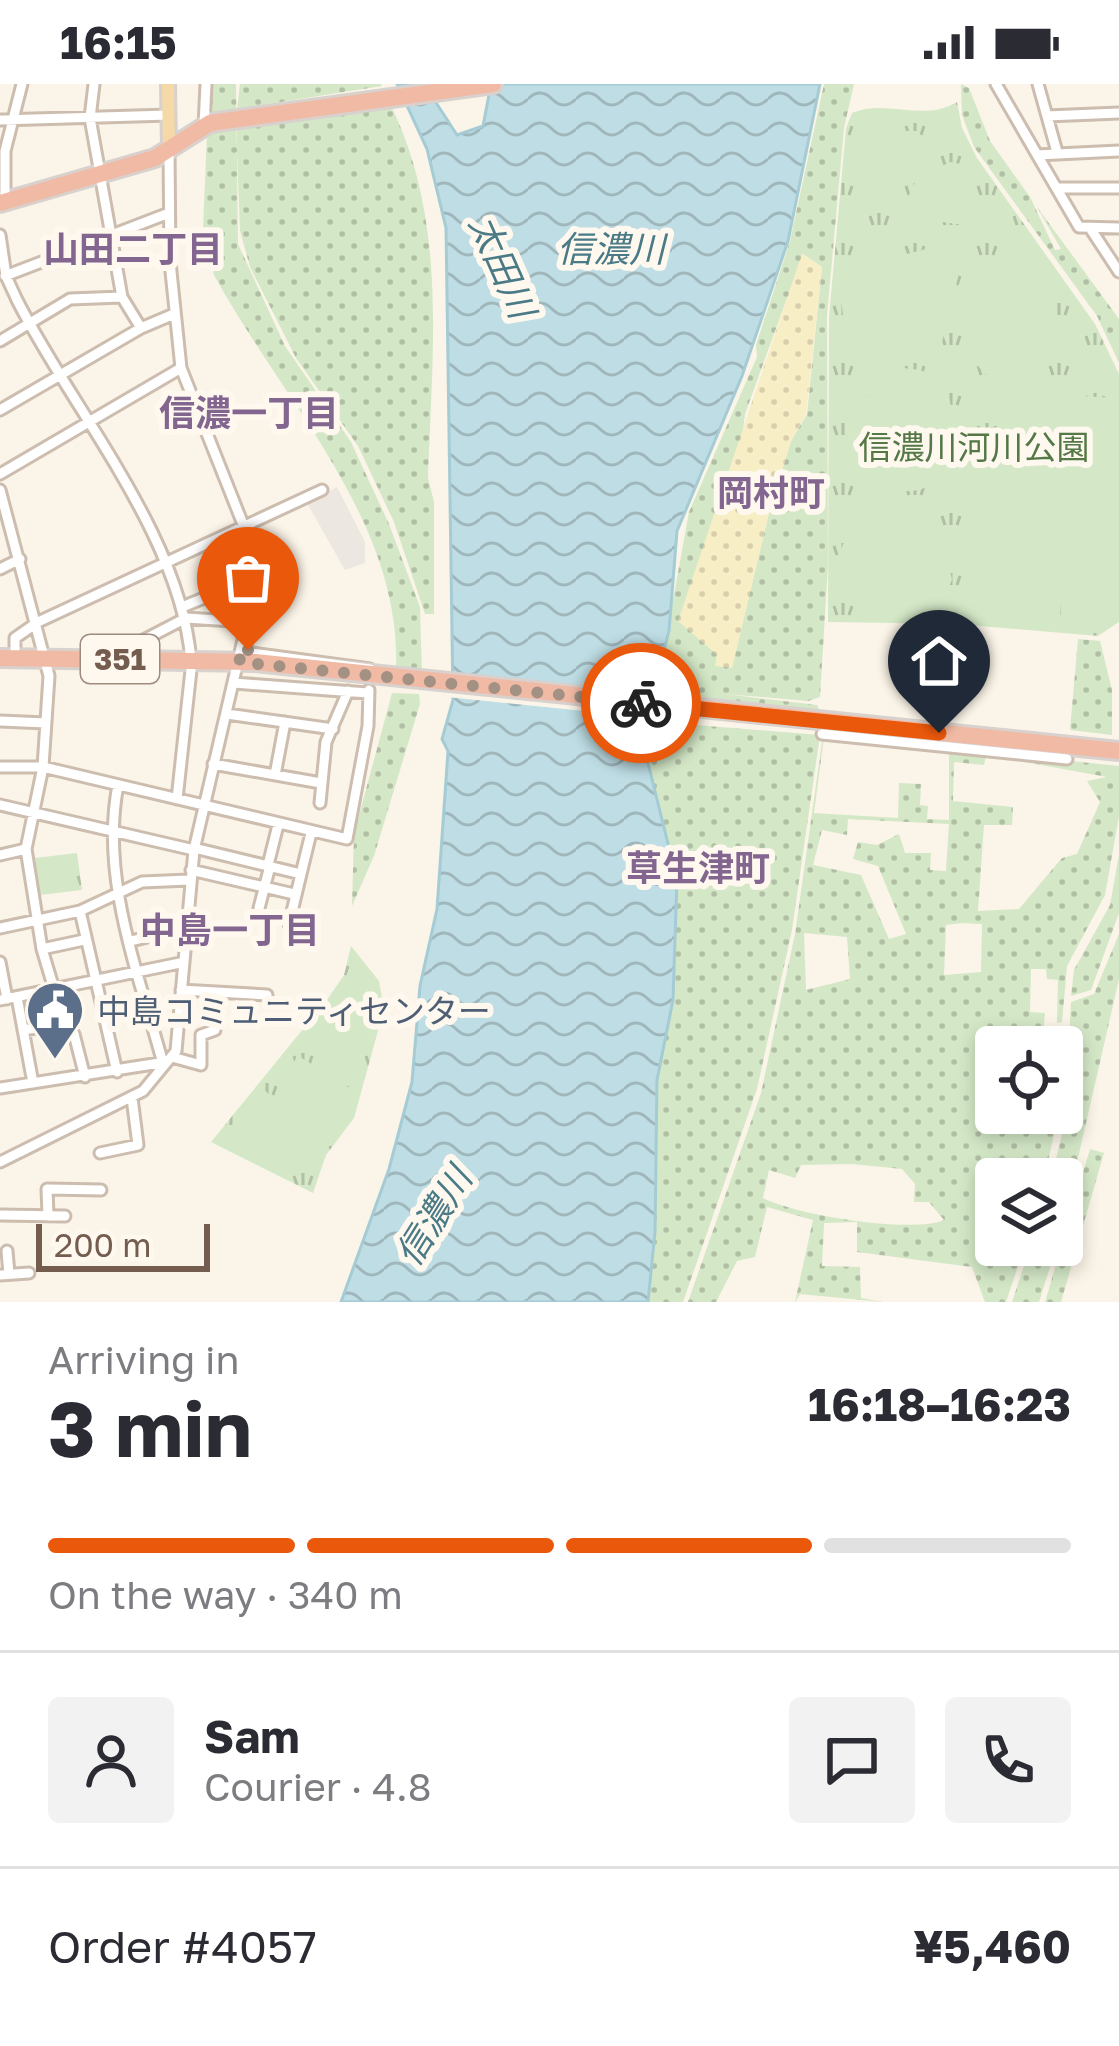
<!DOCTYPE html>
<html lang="en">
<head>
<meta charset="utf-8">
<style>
  :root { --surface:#fff; --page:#f2f2f3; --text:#2b2b33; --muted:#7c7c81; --line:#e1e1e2; --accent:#ea580c }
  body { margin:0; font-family:"Golos Text","Noto Sans JP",sans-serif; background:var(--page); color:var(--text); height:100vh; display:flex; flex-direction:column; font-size:45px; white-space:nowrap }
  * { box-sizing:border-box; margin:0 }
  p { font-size:39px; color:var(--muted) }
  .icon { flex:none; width:66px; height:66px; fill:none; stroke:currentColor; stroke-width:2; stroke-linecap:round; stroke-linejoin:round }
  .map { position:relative; height:1218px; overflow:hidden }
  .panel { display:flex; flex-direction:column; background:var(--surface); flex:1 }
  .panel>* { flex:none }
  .controls { position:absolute; left:975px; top:942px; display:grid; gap:24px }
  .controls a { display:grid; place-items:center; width:108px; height:108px; border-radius:12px; background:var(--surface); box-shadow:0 6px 18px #0003; font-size:60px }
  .scale { position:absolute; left:36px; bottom:30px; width:174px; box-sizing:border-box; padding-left:12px; border:6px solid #745c4e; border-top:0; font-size:33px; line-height:42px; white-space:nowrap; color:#745c4e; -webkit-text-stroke:9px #fef8ef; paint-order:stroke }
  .pin { position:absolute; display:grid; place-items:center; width:102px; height:102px; color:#fff; margin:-123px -51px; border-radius:50% 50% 50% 0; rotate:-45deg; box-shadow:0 0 12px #0007 }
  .pin .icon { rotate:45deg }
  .courier { position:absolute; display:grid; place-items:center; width:120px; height:120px; margin:-60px; border:9px solid #ea580c; border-radius:50%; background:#fff; color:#222; box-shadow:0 3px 15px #0007 }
  .head em { font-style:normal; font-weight:700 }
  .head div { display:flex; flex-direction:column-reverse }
  .head { display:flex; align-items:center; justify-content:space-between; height:204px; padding:0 48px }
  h1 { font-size:78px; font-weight:700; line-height:90px }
  .bar { display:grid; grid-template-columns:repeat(4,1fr); gap:18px 12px; align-content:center; height:144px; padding:0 48px }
  .bar i { height:15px; border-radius:9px; background:var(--line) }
  .bar .active { background:var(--accent) }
  .bar p { grid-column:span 4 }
  .line { display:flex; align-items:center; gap:30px; padding:0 48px; border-top:3px solid var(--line) }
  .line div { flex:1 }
  .round { display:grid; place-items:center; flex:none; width:126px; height:126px; border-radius:12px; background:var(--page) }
  .status { display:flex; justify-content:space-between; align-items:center; height:84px; padding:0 60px; background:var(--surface); direction:ltr }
  .status svg { height:33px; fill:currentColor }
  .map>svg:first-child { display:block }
</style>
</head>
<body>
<div class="status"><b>16:15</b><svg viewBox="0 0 49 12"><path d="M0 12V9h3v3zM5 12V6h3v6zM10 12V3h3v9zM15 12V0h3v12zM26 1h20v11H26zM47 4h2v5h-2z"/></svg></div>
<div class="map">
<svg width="1119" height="1218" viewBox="0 0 1119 1218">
  <defs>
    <pattern id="grass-dots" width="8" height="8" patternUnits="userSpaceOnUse" patternTransform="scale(3)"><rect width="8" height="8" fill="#d4e8c7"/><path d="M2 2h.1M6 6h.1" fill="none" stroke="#b1bfa4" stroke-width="1.8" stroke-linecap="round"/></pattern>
    <pattern id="sand-dots" width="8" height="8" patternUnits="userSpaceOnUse" patternTransform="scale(3)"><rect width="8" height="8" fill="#f8eec6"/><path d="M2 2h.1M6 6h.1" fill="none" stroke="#d8ceac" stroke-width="1.8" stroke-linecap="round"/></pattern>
    <pattern id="park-tufts" width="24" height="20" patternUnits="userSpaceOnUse" patternTransform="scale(3)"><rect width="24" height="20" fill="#d4e8c7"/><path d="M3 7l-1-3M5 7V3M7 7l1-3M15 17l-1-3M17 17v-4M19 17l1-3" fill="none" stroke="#b1bfa4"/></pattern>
    <pattern id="water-waves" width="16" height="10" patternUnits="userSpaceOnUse" patternTransform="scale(3)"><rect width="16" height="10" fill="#bedde4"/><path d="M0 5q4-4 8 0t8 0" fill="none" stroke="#9fb6bb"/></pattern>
  </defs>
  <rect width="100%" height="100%" fill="#fbf4e8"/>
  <path fill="#ece7e1" d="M337,403L365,458V479L345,486L307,419Z"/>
  <path fill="url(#grass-dots)" fill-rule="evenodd" d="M210,0H236L238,160L285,262L351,358L389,440L420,523L422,591L396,586C402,437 284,319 214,191L203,145L207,50L218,46L215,30L209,29Z
    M240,0H381L382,2L237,25Z
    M824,0H854L844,44L827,232L828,481L820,613L808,617L725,610L817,621L820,627L656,609L689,428L757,273L756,261L790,157ZM803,170L822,183L807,330L791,357L769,429L732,583L717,572L745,330Z
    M961,0L969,4L990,57L1030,113L1055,166L1061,165L1037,123L1119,235V279L1097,232L974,63L962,31Z
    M390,20C448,136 432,268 428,394L434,418V530H425L394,438L358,362L296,274L250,183L240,147L236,44Z
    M1078,555L1100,557L1112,606V651L1070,646Z
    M392,609L419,610L420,620L374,772L352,822L354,750Z
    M645,637L820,651L792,846L757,1005L683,1218H648L655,1148L657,995L673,916L667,751L644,663Z
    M823,651L1119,682V732L1105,811L1067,882L1062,938L1057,939L1058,896L1047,895L1046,885H1031L1030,928L1045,929L1042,963H996V1029L1058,1033L1044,1095H996V1161H1025L1006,1218H985L972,1183L857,1168V1138L824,1139L822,1182L860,1183L861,1214L883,1218L800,1210L795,1218L813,1136L767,1123L755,1173L737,1177L716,1218H688L761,1009L795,850ZM824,653L949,666V736L927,735L928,722L920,721L921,700L899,699L898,734L814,729ZM986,671L1107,693L1087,697L1100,718L1077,770L1062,774L1019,825L978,827L984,741H1012L1013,723L953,717L954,678L984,681ZM848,735L949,740L946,787L930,786L931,769H905L899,750L877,761L858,758L853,775L878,782L906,850L889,855L861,791L813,781L822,746L847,751ZM962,839L982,840L981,888L944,891L946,841ZM804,849L847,853L850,895L806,906ZM852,1080L902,1085L915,1100L914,1118H929L944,1136C912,1150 795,1131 763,1114L769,1086L795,1094L801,1081Z
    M1119,771V829L1091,906L1071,912L1074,886L1110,821Z
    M1119,850V895L1062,1144V1095H1051L1065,1038L1071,918L1094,910Z
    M1090,1065L1104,1069L1061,1218H1045Z
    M1031,1161H1057L1039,1218H1012Z"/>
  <path fill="url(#sand-dots)" d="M802,170L822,183L806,330L791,357L769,429L732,584L715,582L717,571L678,537Z"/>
  <path fill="url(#park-tufts)" d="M957,18L962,44L977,74L1095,240L1119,290V538L1098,552L957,540L828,538L829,233L846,44L852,29C886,14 923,39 957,18Z
    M77,769L82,806L40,811L35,774Z
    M351,862L379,897L384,925L354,1034L326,1071L313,1109L211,1058L329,913L344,891Z"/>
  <path fill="#d4e8c7" d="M857,47H920C923,88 902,113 860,114L851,52Z
    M951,78L974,83L964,141L899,132L918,92Z
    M926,165L941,172L958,193L940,267C906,292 867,280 845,246L841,215L856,183Z
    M1010,166C1119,244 1005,350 971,269C963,248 971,209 972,186Z
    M903,284L921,286L945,301C1004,474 775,404 867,315C878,304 889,291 903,284Z
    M999,308L1119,314V393L998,389Z
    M966,397L1119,400V528L1100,543L1063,539V488L1059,543L961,535Z
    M902,411L931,420L940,437L952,496C923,560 848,538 838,473C847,445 873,417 902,411Z
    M337,908C374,926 372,965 354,998L302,965L300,959Z
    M297,971L350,1004L351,1017L316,1064L289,1037L291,1061L279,1089L223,1055L258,1000L286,1026L284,1005Z"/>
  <path fill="url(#water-waves)" stroke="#a5ccd5" stroke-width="3" d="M397,0H424L457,51L483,42L491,0H820L788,157L742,292L677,447L669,547L645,637L644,663L677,796L673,916L657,996L655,1148L648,1218H341L389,1085L412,998L420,902L437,825L448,667L442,655L453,616L446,144L427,65Z"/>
  <path fill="#fbf4e8" d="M446,593L657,614L652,634L447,613Z"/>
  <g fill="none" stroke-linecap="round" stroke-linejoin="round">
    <g stroke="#ccbdaf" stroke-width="15">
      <path id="minor" d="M94,0L90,34L122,213L141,244
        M996,0L1079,143L1119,144
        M1038,0L1057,68
        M1047,32L1119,29
        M0,36L169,31
        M204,42L206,0
        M1037,71L1119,67
        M1057,104H1119
        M5,117V67L22,0
        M1090,144L1119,188
        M0,151L6,192L17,216C73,327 182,452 191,578
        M5,192L169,129
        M0,257L70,215L122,213
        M0,326L141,244L174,230
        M0,390L181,284
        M0,406L49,592L43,683L26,765L42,865L54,905
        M0,485L20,475
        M252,517L283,509
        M182,523L253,494
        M244,561L251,569L370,585
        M15,574V554L38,538L322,406
        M129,575L132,562L186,534L248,538
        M234,599L368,609
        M227,630L333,645
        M0,637L46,639
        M822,650L1067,675
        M213,680L321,699
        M0,683H43L347,755L368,642L369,606
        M275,691L285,638
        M118,701C100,793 138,888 162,976
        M177,715L191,586
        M320,719L326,658L348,607
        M0,721L194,766
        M194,764L301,790L311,749
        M0,771L26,765
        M268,781L278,741
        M191,786L294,810
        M259,824L270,782
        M80,827L117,988
        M289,840L301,790
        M0,844L80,827L142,798L189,796
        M131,857L184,844
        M42,865L84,856
        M0,878L7,915
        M181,906L267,911
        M17,913L33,999
        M0,916L180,879
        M23,946L49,942L59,953L74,950L85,993
        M172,973L201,981V951L215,946L219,909
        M0,1004L166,978
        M100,1069L138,1061L132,1014
        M0,1078L143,1007L176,967L194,766L252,517L250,458L181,284L170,178L169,65
        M0,1131L65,1132
        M48,1132L47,1105L101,1106
        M7,1167L9,1190
        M0,1191L29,1189"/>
    </g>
    <g stroke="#d8d1cd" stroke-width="18">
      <path id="major" d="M168,0L169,65"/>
    </g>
    <g stroke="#d8d1cd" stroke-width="22">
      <path id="highway" d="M0,119L155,74L210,39L493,0
        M0,574L255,578L1119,667"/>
    </g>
    <use href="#minor" stroke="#fff" stroke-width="9"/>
    <use href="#major" stroke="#f5d9a6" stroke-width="12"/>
    <use href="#highway" stroke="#f1baa4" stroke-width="16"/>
  </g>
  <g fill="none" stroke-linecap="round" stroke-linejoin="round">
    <path stroke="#a39184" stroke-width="12" stroke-dasharray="0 21.6" d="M248,566L244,561L239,578L641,619"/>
    <path stroke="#ea580c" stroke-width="15" d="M641,619L939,649"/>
  </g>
  <defs>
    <g id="civic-pin" transform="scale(3)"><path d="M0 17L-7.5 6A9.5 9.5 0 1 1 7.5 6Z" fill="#5c6f8a" stroke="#fef8ef"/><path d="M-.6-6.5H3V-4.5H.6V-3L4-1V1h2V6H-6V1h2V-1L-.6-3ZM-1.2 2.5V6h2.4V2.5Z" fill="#fff"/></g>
  </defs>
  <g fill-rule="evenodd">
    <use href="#civic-pin" x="55" y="926"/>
  </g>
  <g text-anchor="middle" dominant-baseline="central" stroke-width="12" stroke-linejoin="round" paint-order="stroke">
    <rect fill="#fef8ef" stroke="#9d8b7e" stroke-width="3" x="81" y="551" width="78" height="48" rx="9"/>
    <g font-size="30" font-weight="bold" fill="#745c4e">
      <text x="120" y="575">351</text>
    </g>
    <g font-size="33" fill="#547846" stroke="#fef8ef">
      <text x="974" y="362">信濃川河川公園</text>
    </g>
    <g font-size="33" fill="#4e5e75" stroke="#fef8ef" text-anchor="start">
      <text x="97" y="926">中島コミュニティセンター</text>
    </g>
    <g font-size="36" font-weight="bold" fill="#83668f" stroke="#fef8ef">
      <text x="133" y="164">山田二丁目</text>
      <text x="249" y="328">信濃一丁目</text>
      <text x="771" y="408">岡村町</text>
      <text x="698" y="783">草生津町</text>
      <text x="230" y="845">中島一丁目</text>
    </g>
    <g font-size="36" font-style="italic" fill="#497a85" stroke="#fef8ef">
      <text x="611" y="164">信濃川</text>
      <text transform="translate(503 182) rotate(66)">太田川</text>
      <text transform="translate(433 1132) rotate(-58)">信濃川</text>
    </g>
  </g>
</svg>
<div class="controls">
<a><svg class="icon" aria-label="locate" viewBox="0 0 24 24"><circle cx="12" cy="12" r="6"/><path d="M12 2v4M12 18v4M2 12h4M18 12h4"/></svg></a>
<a><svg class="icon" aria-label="layers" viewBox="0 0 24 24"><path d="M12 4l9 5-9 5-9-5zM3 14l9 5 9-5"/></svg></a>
</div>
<div class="scale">200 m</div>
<div class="pin" style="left:248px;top:566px;background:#ea580c"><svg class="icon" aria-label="bag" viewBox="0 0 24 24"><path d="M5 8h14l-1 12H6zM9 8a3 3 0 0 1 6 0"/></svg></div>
<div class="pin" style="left:939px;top:649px;background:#1f2937"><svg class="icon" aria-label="home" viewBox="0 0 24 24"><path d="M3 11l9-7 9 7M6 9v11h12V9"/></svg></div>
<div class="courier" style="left:641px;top:619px"><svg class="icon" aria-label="bike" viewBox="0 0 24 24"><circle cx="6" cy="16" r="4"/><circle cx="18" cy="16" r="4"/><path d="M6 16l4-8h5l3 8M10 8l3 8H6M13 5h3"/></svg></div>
</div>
<section class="panel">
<div class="head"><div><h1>3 min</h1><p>Arriving in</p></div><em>16:18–16:23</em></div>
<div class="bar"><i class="active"></i><i class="active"></i><i class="active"></i><i></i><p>On the way · 340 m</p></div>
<div class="line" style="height:216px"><a class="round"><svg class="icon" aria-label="person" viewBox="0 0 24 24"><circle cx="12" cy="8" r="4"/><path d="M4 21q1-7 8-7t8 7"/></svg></a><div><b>Sam</b><p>Courier · 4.8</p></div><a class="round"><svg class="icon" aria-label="chat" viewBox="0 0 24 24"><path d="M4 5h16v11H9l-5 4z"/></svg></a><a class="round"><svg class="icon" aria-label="phone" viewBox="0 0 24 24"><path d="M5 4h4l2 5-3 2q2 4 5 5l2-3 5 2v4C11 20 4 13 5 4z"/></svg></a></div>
<div class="line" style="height:156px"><div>Order #4057</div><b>¥5,460</b></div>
</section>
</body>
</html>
